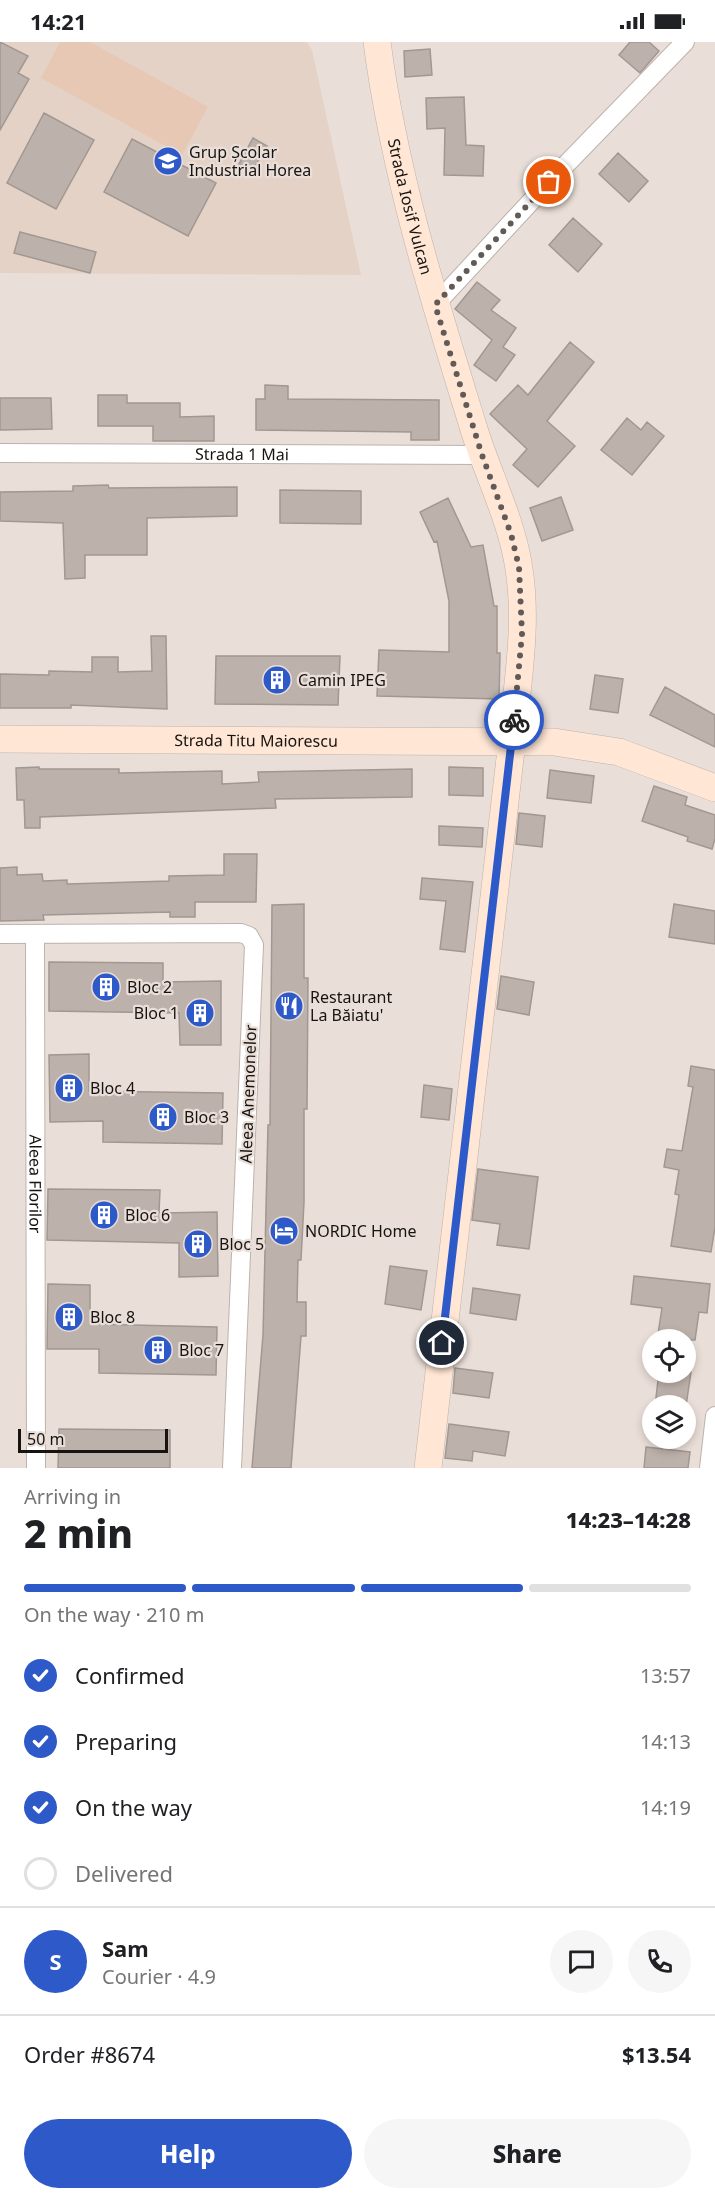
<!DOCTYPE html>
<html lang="en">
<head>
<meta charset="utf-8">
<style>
  :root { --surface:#fff; --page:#f6f6f6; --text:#202124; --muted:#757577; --line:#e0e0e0; --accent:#2e59c9 }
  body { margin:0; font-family:"Noto Sans",sans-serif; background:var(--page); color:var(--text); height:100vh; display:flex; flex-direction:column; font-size:22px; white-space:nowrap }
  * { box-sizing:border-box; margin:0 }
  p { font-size:20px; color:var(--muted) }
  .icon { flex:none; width:33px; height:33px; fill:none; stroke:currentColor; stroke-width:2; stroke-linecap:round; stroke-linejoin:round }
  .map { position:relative; height:1426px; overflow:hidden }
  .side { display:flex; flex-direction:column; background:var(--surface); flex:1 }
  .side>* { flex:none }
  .controls { position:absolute; left:642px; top:1287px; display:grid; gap:12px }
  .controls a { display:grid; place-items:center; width:54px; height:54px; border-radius:50%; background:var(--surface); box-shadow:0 3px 9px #0003; font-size:30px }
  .scale { position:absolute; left:18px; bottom:15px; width:150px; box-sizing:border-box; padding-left:6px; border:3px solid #171311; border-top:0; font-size:16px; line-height:21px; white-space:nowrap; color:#171311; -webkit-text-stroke:4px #eadfd8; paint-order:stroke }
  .pin { position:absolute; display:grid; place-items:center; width:51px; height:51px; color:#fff; margin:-26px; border:3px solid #fff; border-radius:50%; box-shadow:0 2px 6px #0007 }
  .courier { position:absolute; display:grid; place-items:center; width:60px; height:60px; margin:-30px; border:4px solid #2e59c9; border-radius:50%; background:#fff; color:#222; box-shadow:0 2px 8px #0007 }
  .overview em { font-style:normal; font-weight:800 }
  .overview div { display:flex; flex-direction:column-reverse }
  .overview { display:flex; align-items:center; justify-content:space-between; height:102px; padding:0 24px }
  h1 { font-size:39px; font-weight:800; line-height:45px }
  .bar { display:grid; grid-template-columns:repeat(4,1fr); gap:9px 6px; align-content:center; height:72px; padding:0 24px }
  .bar i { height:8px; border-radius:4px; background:var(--line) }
  .bar .on { background:var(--accent) }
  .bar p { grid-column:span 4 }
  .line { display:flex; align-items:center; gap:15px; padding:0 24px; border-top:2px solid var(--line) }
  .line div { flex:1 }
  .round { display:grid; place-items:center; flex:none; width:63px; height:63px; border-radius:32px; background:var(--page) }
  ol { padding:0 24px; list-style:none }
  li { display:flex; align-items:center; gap:18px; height:66px }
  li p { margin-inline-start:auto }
  li .icon { padding:6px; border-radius:50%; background:var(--accent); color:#fff; stroke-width:4 }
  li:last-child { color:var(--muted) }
  li i { width:33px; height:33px; border:3px solid var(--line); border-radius:50% }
  .cta { display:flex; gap:12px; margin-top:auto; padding:12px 24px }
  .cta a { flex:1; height:69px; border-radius:36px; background:var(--accent); color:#fff; font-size:24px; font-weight:800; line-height:69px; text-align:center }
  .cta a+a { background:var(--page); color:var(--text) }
  .status { display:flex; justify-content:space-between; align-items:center; height:42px; padding:0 30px; background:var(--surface); direction:ltr }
  .status svg { height:16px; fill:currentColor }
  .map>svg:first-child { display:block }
</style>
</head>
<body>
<div class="status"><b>14:21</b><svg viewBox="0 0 49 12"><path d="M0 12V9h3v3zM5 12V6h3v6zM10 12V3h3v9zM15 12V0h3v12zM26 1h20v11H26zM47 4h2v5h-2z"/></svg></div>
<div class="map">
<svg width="715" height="1426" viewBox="0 0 715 1426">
  <rect width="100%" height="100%" fill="#eadfd8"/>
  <path fill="#e4d2c7" d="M0,0H307L312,8L361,233L0,231Z"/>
  <path fill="#e6c8b5" d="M60,0H90L208,65L182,113L41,36Z"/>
  <path fill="#bdb2ab" stroke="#a29791" stroke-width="1.5" d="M0,0L28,14L18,31L29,37L0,88Z
    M630,0H649L659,9L640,31L619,13Z
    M430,7L432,33L405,35L404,9Z
    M464,55L466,103L484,104L483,134L444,133L445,86L427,87L426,56Z
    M44,71L94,98L56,167L7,141Z
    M253,96L267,104L252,130L239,122Z
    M132,97L216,141L188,194L104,150Z
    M618,111L648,139L629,160L599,132Z
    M573,176L602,202L578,230L549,203Z
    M20,190L96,210L90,231L14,211Z
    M477,240L500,258L491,268L516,286L503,305L515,313L496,339L474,323L492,298L455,267Z
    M570,300L594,320L547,379L575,404L538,445L513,423L527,407L490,372L518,343L528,353Z
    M265,343L288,344V357L439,358V398H411V390L256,388V357H265Z
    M98,353H127V361H180V375L214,374V399H153V384H98Z
    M0,356H51L52,387L0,388Z
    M627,376L641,388L647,380L664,394L632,433L601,408Z
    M108,443L109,446L237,445V474L147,476V513H85V536L65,537L63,481L0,479V450L73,449V444Z
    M280,448L361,449V482L280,481Z
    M561,455L573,488L542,499L530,466Z
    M448,456L471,505L483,503L494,564H497V611H500L499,657L377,654L379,608L449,610V559L437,499L434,500L420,470Z
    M151,594H166L167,667L71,663V666H0V632L49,633V629L92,630V615H118V630L152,629Z
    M216,614H340L338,663L215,662Z
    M595,633L623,637L618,671L590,667Z
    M665,645L715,673V705L650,673Z
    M39,725V727H119V731L222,729V742L259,740L258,730L412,727V755L275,757L276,766L40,775V786H25L24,758H17L16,726Z
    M449,725L483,726V754L449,753Z
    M550,728L594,734L591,761L547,756Z
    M654,744L687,755L685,763L715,773V797L712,807L687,799L688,795L642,779Z
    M519,771L545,774L542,805L516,802Z
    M439,784L483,786L482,805L439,803Z
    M224,812H257L256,860H195V875H170V870L43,873L44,878L0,879V826L17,825V833L42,832L43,839L67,838V842L169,839V834L224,833Z
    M422,836L473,840L465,910L440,907L446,859L420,857Z
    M304,862V936H308L307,1067H304V1160L301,1218H298L297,1260H306V1294H301L291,1426H252L263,1293L268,1083H270L272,863Z
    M674,862L715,869V902L669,895Z
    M49,920L163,921V940L221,939V1003H180L179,971L49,969Z
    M501,934L534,940L529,973L497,967Z
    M89,1012V1049L223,1051L222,1102L103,1100V1079L50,1080L49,1013Z
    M691,1024L715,1028V1185L711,1210L671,1204L679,1153L675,1152L679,1128L664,1125L667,1107L682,1109L693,1045L688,1044Z
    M424,1043L452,1047L449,1078L421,1075Z
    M478,1127L538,1135L529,1207L497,1203L500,1182L472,1178Z
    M48,1147L160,1148L159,1171L217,1170L218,1234L179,1235V1201L47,1198Z
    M390,1224L427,1229L421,1268L385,1262Z
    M634,1234L710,1242L707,1271L699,1270L695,1298H657L662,1266L631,1262Z
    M48,1242L90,1243V1282L217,1285L216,1333L99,1331V1307H47Z
    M473,1246L520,1253L516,1278L470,1271Z
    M455,1326L493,1331L489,1356L453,1351Z
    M659,1330H691L686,1364H655Z
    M449,1382L509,1390L505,1414L473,1409L472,1419L445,1416Z
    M59,1387L170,1388V1426H58Z
    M646,1405L690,1410L688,1426H644Z"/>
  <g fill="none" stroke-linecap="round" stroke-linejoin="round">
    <g stroke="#bdb2ab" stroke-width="20">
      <g id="street">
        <path d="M435,263L549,140L685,0"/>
        <path id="s1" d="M0,411L482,413"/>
        <path d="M0,892L241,891L249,894L254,903L232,1426"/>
        <path id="s2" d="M35,893L36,1426"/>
        <path d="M709,1426L715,1374"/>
      </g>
    </g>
    <g stroke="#bdb2ab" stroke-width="28">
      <g id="secondary">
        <path id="s3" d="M377,0C394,131 434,258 473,384C487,431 512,478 519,527C528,584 517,642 512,699L428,1426"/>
        <path id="s4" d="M0,697L554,700L619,710L715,746"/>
      </g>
    </g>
    <use href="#street" stroke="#fff" stroke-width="18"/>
    <use href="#secondary" stroke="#ffe6d5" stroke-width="27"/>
  </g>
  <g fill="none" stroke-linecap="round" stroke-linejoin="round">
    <path stroke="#615a57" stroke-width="6" stroke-dasharray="0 10.8" d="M514,678L522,592L519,525L511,492L482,413L435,263L549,140"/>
    <path stroke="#2e59c9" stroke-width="8" d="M442,1301L514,678"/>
  </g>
  <defs>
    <g id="university-disc" transform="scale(1.5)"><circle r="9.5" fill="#2e59c9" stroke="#eadfd8"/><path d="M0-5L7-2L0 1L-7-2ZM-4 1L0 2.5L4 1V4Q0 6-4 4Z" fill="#fff"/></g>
    <g id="building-disc" transform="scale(1.5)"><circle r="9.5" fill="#2e59c9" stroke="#eadfd8"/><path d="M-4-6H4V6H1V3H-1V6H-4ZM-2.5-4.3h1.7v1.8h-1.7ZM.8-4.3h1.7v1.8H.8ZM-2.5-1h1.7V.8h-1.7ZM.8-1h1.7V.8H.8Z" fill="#fff"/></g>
    <g id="restaurant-disc" transform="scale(1.5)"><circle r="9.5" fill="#2e59c9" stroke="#eadfd8"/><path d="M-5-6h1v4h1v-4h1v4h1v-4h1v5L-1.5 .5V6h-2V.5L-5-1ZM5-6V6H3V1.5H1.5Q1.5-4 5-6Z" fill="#fff"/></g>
    <g id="hotel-disc" transform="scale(1.5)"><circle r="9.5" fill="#2e59c9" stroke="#eadfd8"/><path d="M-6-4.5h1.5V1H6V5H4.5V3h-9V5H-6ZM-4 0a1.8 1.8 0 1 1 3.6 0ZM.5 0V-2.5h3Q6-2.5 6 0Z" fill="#fff"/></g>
  </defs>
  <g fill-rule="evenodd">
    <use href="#university-disc" x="168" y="119"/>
    <use href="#building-disc" x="277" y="638"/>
    <use href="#building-disc" x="106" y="945"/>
    <use href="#restaurant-disc" x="289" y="964"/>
    <use href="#building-disc" x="200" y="971"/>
    <use href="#building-disc" x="69" y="1046"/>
    <use href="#building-disc" x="163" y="1075"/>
    <use href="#building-disc" x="104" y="1173"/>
    <use href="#hotel-disc" x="284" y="1189"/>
    <use href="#building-disc" x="198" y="1202"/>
    <use href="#building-disc" x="69" y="1275"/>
    <use href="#building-disc" x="158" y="1308"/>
  </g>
  <g text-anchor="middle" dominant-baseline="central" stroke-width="4.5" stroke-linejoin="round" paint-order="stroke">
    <g font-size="16" fill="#171311" stroke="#eadfd8" text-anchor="start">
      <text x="189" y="110">Grup Școlar<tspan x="189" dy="18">Industrial Horea</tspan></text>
      <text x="298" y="638">Camin IPEG</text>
      <text x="127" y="945">Bloc 2</text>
      <text x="310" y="955">Restaurant<tspan x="310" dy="18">La Băiatu'</tspan></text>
      <text x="179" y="971" text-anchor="end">Bloc 1</text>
      <text x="90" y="1046">Bloc 4</text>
      <text x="184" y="1075">Bloc 3</text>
      <text x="125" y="1173">Bloc 6</text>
      <text x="305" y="1189">NORDIC Home</text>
      <text x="219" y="1202">Bloc 5</text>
      <text x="90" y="1275">Bloc 8</text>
      <text x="179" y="1308">Bloc 7</text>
    </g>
    <g font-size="16" fill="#171311" stroke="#eadfd8">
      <text stroke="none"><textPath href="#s3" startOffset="168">Strada Iosif Vulcan</textPath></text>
      <text stroke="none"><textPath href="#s1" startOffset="242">Strada 1 Mai</textPath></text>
      <text stroke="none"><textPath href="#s4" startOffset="256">Strada Titu Maiorescu</textPath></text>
      <text transform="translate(248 1052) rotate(-88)">Aleea Anemonelor</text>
      <text stroke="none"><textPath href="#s2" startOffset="249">Aleea Florilor</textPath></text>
    </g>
  </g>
</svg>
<div class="controls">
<a><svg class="icon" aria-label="locate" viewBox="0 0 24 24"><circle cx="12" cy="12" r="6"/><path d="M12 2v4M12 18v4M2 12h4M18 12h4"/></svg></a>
<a><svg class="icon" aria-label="layers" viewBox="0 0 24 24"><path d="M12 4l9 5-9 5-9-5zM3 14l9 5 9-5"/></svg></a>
</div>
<div class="scale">50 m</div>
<div class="pin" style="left:549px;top:140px;background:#ea580c"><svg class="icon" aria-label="bag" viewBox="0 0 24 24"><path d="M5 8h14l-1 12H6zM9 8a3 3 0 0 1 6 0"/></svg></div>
<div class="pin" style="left:442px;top:1301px;background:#1f2937"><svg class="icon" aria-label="home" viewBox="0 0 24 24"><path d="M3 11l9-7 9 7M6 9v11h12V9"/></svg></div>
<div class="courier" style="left:514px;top:678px"><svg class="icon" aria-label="bike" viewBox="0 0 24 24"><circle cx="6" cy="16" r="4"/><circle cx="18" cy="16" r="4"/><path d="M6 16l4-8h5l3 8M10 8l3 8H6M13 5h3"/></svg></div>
</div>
<section class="side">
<div class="overview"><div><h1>2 min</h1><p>Arriving in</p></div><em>14:23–14:28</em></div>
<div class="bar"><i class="on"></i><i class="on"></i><i class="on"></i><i></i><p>On the way · 210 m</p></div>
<ol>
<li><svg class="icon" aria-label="check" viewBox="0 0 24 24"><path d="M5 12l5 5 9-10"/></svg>Confirmed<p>13:57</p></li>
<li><svg class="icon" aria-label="check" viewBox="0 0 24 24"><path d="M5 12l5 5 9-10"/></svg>Preparing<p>14:13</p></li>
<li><svg class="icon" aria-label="check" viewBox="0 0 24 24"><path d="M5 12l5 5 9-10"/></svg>On the way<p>14:19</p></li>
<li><i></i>Delivered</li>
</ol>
<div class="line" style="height:108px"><b class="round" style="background:var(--accent);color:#fff">S</b><div><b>Sam</b><p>Courier · 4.9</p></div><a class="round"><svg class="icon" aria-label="chat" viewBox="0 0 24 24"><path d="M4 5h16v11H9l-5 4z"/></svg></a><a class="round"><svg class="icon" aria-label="phone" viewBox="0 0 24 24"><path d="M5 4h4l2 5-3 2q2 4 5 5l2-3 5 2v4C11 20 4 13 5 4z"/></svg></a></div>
<div class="line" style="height:78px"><div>Order #8674</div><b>$13.54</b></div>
<div class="cta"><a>Help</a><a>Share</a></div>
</section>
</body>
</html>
